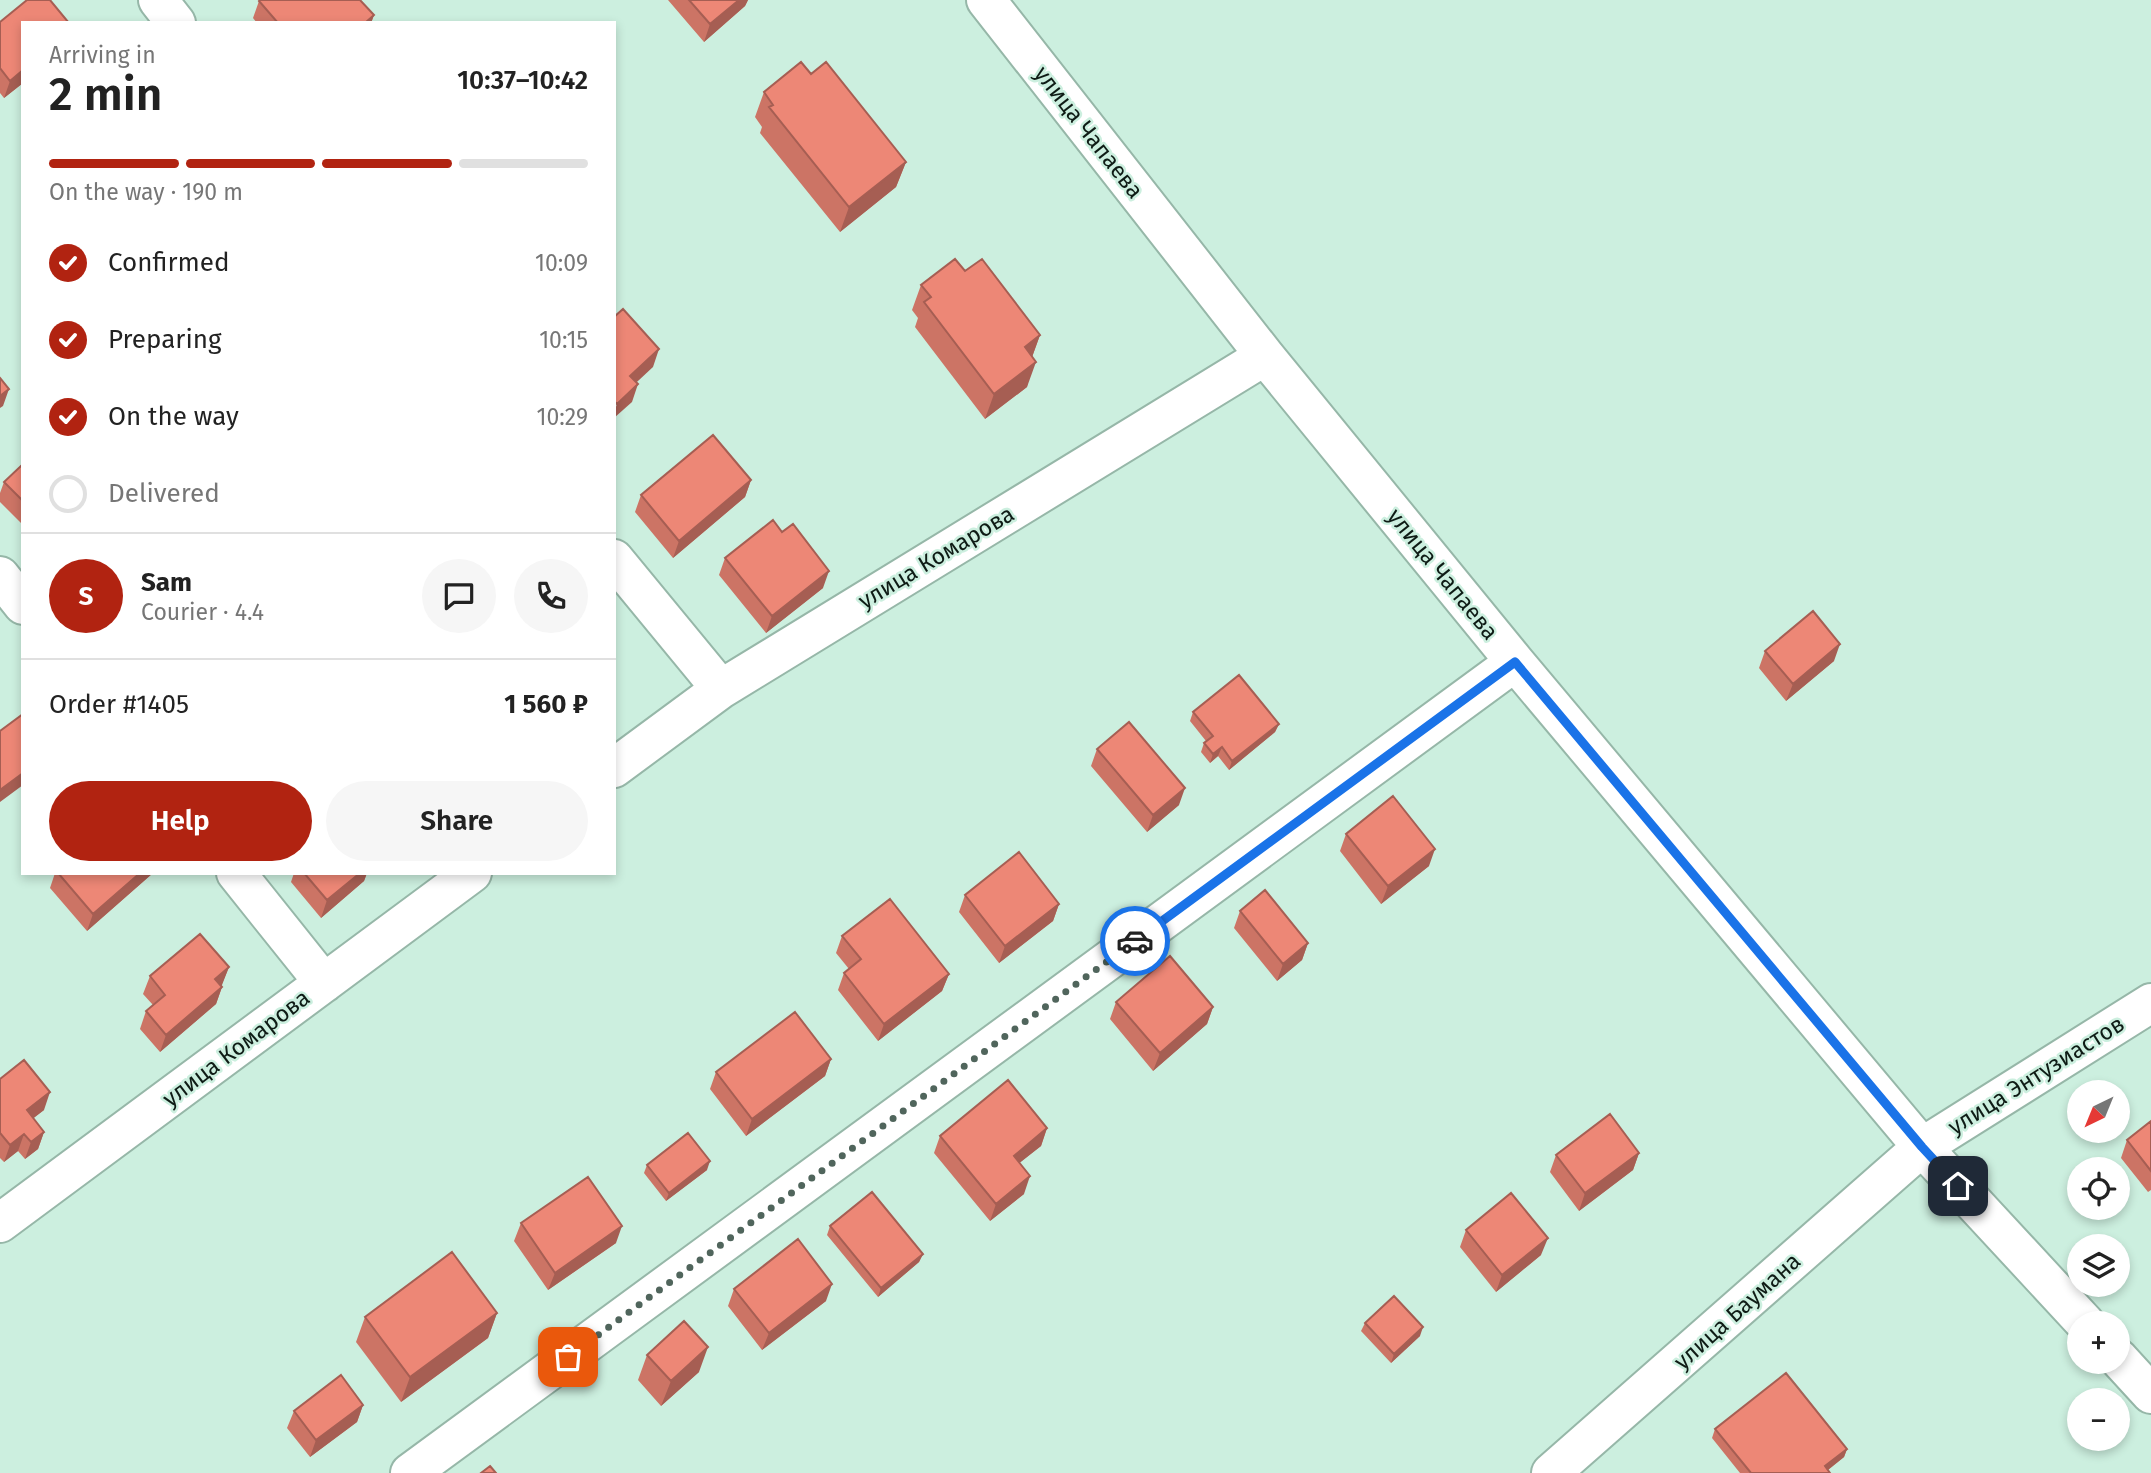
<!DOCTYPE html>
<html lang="en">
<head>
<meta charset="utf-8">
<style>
  :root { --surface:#fff; --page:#f6f6f6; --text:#222; --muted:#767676; --line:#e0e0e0; --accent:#b12311 }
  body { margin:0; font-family:"Fira Sans",sans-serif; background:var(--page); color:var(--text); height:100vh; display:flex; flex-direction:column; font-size:26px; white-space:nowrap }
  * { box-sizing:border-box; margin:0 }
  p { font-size:23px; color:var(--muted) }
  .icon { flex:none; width:38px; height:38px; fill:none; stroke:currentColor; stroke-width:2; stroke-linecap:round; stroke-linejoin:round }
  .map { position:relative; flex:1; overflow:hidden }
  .details { position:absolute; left:21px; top:21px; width:595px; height:854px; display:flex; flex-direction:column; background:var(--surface); border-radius:0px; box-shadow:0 4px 10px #0003 }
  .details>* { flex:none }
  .needle { width:46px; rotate:223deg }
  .controls { position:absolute; left:2067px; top:1080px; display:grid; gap:14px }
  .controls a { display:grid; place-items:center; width:63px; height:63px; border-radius:50%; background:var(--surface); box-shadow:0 4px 10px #0003; font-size:35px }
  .pin { position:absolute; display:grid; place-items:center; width:60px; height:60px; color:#fff; margin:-30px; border-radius:14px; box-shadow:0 4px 10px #0006 }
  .courier { position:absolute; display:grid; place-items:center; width:70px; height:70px; margin:-35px; border:5px solid #1a73e8; border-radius:50%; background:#fff; color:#222; box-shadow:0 2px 9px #0007 }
  .headline em { font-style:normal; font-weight:600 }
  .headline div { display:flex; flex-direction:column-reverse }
  .headline { display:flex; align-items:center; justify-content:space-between; height:119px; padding:0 28px }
  h1 { font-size:46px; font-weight:600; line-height:52px }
  .bar { display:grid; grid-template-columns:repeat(4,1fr); gap:10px 7px; align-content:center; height:84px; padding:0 28px }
  .bar i { height:9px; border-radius:5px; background:var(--line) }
  .bar .on { background:var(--accent) }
  .bar p { grid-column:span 4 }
  .line { display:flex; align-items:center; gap:18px; padding:0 28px; border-top:2px solid var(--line) }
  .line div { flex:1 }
  .round { display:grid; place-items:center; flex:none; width:74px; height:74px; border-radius:37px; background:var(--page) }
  ol { padding:0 28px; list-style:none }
  li { display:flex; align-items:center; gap:21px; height:77px }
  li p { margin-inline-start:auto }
  li .icon { padding:7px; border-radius:50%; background:var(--accent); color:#fff; stroke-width:4 }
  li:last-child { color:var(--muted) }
  li i { width:38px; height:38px; border:4px solid var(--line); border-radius:50% }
  .cta { display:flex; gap:14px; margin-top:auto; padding:14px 28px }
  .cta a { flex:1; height:80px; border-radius:42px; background:var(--accent); color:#fff; font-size:28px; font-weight:600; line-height:80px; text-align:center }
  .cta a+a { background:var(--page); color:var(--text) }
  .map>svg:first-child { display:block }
</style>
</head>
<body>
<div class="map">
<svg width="2151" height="1473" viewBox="0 0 2151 1473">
  <rect width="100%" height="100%" fill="#ccefdf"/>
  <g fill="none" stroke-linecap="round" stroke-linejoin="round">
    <g stroke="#96b7a8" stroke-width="42">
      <path id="minor" d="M158,0L176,23
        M986,0L1265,356L1515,662L1922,1147L2085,1323
        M614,559L721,689
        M0,576L23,605
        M614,768L721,689L1265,356
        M236,873L324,983
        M0,1223L472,873
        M2118,1358L2151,1394
        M410,1473L1515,662
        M1551,1473L1922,1147L2151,1003"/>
    </g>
    <use href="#minor" stroke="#fff" stroke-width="38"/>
  </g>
  <path fill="#cc7465" d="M668,0H748L745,6L704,42Z
    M259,1L374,15L371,23H257L253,18Z
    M0,22L23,23V83L4,98L0,93Z
    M811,74L906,162L896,187L840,232L760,133L762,127L755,117L764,92Z
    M965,271L1040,335L1032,357L1027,387L985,419L915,327L918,318L912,310L921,285Z
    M23,464V525L0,502V493L4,482Z
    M751,480L745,497L673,558L635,512L641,495Z
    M725,558L823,588L766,633L719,575Z
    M1765,651L1834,661L1786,701L1759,668Z
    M1193,712L1279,724L1275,732L1229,770L1218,756L1210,763L1201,752L1204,743L1206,741L1190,721Z
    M1097,749L1179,805L1147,832L1091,766Z
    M1346,834L1429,866L1381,904L1340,851Z
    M55,873H153L87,931L50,888Z
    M294,873H367L364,881L321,918L291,882Z
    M965,895L1059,904L1053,921L999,963L959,912Z
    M1240,911L1308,943L1302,960L1277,981L1234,928Z
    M842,936L949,974L942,991L878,1041L838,990L844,973L849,969L836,953Z
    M229,967L221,986L222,987L216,1004L160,1052L140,1029L146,1011L153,1005L143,994L150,976Z
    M1116,1002L1213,1007L1207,1024L1153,1071L1110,1019Z
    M831,1059L825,1076L746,1136L710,1089L716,1072Z
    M0,1079L44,1110L33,1118L44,1132L38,1149L25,1159L18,1151L4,1162L0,1158Z
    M2151,1121V1190L2148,1192L2121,1158L2127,1140Z
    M1047,1128L1041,1146L1019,1163L1024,1194L990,1221L934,1153L940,1136Z
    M1639,1153L1633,1170L1579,1211L1550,1172L1556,1155Z
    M647,1165L707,1170L666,1201L644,1173Z
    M521,1223L616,1243L548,1290L514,1241Z
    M830,1226L923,1254L919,1262L878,1297L827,1235Z
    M1466,1230L1541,1255L1496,1292L1460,1247Z
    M734,1289L826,1301L762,1350L728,1306Z
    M497,1313L488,1338L401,1402L356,1342L365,1317Z
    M1365,1323L1420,1336L1391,1363L1361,1331Z
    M647,1355L699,1372L661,1406L638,1380Z
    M363,1405L357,1422L310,1457L287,1428L294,1411Z
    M1715,1429L1847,1449L1844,1457L1828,1470L1830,1473H1740L1712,1438Z"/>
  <path fill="#a65e53" d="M739,0H748L745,6L704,42L710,24Z
    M374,15L371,23H365Z
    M23,70V83L4,98L10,81Z
    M906,162L896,187L840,232L849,207Z
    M1040,335L1031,360L1025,347Z
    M659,349L653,367L624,394L630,376Z
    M1036,362L1027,387L985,419L994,394Z
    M638,384L632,402L614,418V412L617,404Z
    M9,389L3,406L0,408V396Z
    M751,480L745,497L673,558L679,541Z
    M829,571L823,588L766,633L772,616Z
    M1840,644L1834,661L1786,701L1793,684Z
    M1279,724L1275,732L1229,770L1232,761Z
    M1222,747L1218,756L1210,763L1213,754Z
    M23,773V785L0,802V790Z
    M1185,788L1179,805L1147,832L1153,815Z
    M1435,849L1429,866L1381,904L1388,886Z
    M140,873H153L87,931L93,914Z
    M360,873H367L364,881L321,918L327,900Z
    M1059,904L1053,921L999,963L1005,946Z
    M1308,943L1302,960L1277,981L1283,964Z
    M229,967L222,985L209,996L215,979Z
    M949,974L942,991L878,1041L884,1024Z
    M222,987L216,1004L160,1052L166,1035Z
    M1213,1007L1207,1024L1153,1071L1160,1053Z
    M831,1059L825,1076L746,1136L752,1119Z
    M50,1092L44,1110L21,1128L27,1110Z
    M1047,1128L1041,1146L1007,1173L1014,1156Z
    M44,1132L38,1149L25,1159L31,1142Z
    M24,1134L18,1151L4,1162L10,1145Z
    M1639,1153L1633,1170L1579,1211L1585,1193Z
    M710,1161L707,1170L666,1201L669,1193Z
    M1030,1176L1024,1194L990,1221L996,1204Z
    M622,1226L616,1243L548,1290L555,1273Z
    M1548,1238L1541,1255L1496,1292L1502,1275Z
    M923,1254L919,1262L878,1297L881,1288Z
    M832,1284L826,1301L762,1350L769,1333Z
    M497,1313L488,1338L401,1402L410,1377Z
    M1423,1327L1420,1336L1391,1363L1394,1354Z
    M708,1347L699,1372L661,1406L671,1381Z
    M363,1405L357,1422L310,1457L316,1440Z
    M1847,1449L1844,1457L1824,1473L1825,1466Z"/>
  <path fill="#ed8776" stroke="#a65e53" stroke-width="2" d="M27,0H50L69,23H23V70L10,81L0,68V22Z
    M260,0H360L374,15L365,23H278L259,1Z
    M689,0H739L710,24Z
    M801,62L811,74L826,62L906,162L849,207L769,107L773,105L764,92Z
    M955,259L965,271L982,259L1040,335L1025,347L1036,362L994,394L924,302L931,297L921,285Z
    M623,309L659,349L630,376L638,384L617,404L614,401V317Z
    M0,378L9,389L0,396Z
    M713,435L751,480L679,541L641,495Z
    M23,464V501L4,482Z
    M773,520L782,532L793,524L829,571L772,616L725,558Z
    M1813,611L1840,644L1793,684L1765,651Z
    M1239,675L1279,724L1232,761L1222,747L1213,754L1204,743L1213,736L1193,712Z
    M23,714V773L0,790V731Z
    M1129,722L1185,788L1153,815L1097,749Z
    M1393,796L1435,849L1388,886L1346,834Z
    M1019,852L1059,904L1005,946L965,895Z
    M58,873H140L93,914Z
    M304,873H360L327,900Z
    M1265,890L1308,943L1283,964L1240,911Z
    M890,899L949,974L884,1024L844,973L861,959L842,936Z
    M200,934L229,967L215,979L222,987L166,1035L146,1011L165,995L150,976Z
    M1170,956L1213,1007L1160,1053L1116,1002Z
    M795,1012L831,1059L752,1119L716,1072Z
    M24,1060L50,1092L27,1110L44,1132L31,1142L24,1134L10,1145L0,1133V1079Z
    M1008,1080L1047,1128L1014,1156L1030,1176L996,1204L940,1136Z
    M1610,1114L1639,1153L1585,1193L1556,1155Z
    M2151,1121V1171L2127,1140Z
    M688,1133L710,1161L669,1193L647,1165Z
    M588,1177L622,1226L555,1273L521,1223Z
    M872,1192L923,1254L881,1288L830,1226Z
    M1511,1193L1548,1238L1502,1275L1466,1230Z
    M798,1239L832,1284L769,1333L734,1289Z
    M452,1252L497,1313L410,1377L365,1317Z
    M1394,1296L1423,1327L1394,1354L1365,1323Z
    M684,1321L708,1347L671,1381L647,1355Z
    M1786,1373L1847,1449L1825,1466L1830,1473H1751L1715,1429Z
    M341,1375L363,1405L316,1440L294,1411Z
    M490,1466L496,1473H481Z"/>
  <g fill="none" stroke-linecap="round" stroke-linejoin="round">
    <path stroke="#50655c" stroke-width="7" stroke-dasharray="0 12.6" d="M568,1357L1135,941"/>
    <path stroke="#1a73e8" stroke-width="9" d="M1135,941L1515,662L1922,1147L1958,1186"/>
  </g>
  <g text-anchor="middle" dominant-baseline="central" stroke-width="5" stroke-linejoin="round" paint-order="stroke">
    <g font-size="23" fill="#0e1b15" stroke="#ccefdf">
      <text transform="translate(1089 132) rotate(52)">улица Чапаева</text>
      <text transform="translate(936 557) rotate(-31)">улица Комарова</text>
      <text transform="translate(1443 574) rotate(51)">улица Чапаева</text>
      <text transform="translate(236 1048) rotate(-37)">улица Комарова</text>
      <text transform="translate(2036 1075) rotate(-32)">улица Энтузиастов</text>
      <text transform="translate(1737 1311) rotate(-42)">улица Баумана</text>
    </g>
  </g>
</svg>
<div class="controls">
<a><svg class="needle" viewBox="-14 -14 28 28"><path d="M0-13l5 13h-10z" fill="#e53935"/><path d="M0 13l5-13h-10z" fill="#767676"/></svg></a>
<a><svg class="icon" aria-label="locate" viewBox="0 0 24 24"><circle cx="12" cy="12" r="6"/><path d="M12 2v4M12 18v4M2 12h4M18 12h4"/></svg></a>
<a><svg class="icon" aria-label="layers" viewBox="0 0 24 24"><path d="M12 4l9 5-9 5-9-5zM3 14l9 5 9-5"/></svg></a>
<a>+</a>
<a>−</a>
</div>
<div class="pin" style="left:568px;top:1357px;background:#ea580c"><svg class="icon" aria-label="bag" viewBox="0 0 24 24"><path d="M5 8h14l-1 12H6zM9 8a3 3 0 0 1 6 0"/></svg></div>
<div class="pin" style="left:1958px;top:1186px;background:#1f2937"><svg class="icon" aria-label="home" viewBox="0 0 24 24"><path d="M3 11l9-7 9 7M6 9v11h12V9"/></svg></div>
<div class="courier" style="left:1135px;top:941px"><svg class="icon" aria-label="car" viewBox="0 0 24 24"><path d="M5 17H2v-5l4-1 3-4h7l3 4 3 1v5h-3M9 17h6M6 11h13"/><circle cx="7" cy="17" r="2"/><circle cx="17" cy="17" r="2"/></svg></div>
<section class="details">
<div class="headline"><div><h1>2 min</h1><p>Arriving in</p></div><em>10:37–10:42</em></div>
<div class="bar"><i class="on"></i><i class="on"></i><i class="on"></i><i></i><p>On the way · 190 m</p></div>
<ol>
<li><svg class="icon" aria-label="check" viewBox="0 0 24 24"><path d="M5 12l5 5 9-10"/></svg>Confirmed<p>10:09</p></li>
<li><svg class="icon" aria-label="check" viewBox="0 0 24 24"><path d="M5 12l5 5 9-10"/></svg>Preparing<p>10:15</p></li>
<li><svg class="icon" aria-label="check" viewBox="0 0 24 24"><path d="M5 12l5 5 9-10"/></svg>On the way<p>10:29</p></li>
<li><i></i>Delivered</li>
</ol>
<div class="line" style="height:126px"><b class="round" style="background:var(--accent);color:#fff">S</b><div><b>Sam</b><p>Courier · 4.4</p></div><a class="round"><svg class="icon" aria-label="chat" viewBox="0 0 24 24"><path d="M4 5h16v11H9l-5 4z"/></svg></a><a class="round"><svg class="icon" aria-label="phone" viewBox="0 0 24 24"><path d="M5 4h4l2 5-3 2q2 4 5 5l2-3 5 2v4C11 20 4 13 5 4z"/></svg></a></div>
<div class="line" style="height:91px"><div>Order #1405</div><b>1 560 ₽</b></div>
<div class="cta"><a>Help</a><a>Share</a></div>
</section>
</div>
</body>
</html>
